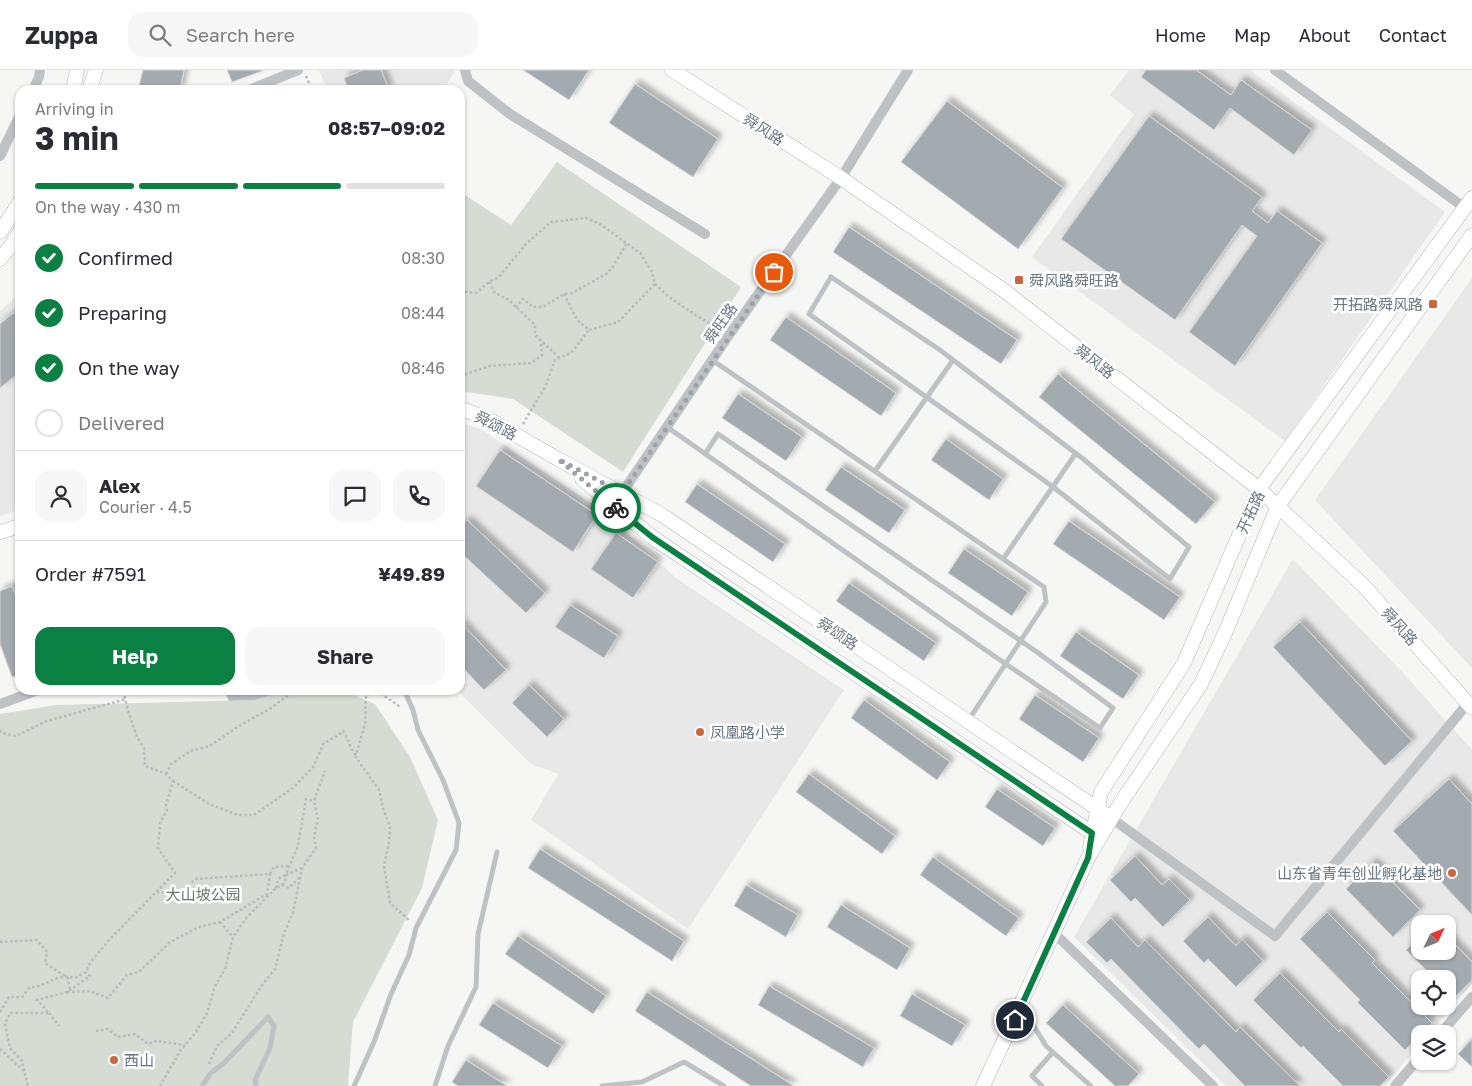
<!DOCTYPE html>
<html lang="en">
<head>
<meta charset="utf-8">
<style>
  :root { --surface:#fff; --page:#f7f7f7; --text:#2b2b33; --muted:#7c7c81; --line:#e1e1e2; --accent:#0b8043 }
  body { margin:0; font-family:"Golos Text","Noto Sans SC",sans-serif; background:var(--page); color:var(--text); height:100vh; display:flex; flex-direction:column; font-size:19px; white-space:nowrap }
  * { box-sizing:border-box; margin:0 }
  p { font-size:16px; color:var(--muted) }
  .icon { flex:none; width:28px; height:28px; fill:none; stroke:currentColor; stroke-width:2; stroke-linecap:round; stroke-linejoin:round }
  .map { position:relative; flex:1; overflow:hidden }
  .side { position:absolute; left:15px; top:15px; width:450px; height:610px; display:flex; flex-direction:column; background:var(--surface); border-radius:15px; box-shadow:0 1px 4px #0004 }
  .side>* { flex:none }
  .needle { width:32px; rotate:47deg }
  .controls { position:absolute; left:1411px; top:845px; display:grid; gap:10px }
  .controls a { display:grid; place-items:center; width:45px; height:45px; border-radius:10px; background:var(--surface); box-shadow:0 1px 4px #0004; font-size:25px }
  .pin { position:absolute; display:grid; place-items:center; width:42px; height:42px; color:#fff; margin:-21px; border:2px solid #fff; border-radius:50%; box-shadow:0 1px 5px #0007 }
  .courier { position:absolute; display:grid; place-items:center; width:50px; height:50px; margin:-25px; border:4px solid #0b8043; border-radius:50%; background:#fff; color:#222; box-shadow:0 1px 6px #0007 }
  .headline em { font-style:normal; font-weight:700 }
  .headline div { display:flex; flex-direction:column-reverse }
  .headline { display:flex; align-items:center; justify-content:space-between; height:85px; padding:0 20px }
  h1 { font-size:32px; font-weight:700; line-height:38px }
  .bar { display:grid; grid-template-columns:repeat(4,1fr); gap:8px 5px; align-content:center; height:60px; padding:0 20px }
  .bar i { height:6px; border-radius:4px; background:var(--line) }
  .bar .selected { background:var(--accent) }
  .bar p { grid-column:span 4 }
  .line { display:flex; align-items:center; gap:12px; padding:0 20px; border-top:1px solid var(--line) }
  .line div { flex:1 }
  .round { display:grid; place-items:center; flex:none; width:52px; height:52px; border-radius:15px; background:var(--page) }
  ol { padding:0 20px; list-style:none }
  li { display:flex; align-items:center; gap:15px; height:55px }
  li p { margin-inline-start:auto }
  li .icon { padding:5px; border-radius:50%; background:var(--accent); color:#fff; stroke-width:4 }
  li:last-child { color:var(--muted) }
  li i { width:28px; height:28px; border:2px solid var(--line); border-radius:50% }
  .primary-button { display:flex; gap:10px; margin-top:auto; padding:10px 20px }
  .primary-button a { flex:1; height:58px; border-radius:15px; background:var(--accent); color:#fff; font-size:20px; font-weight:700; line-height:58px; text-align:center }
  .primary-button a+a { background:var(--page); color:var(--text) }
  header { display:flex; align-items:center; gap:30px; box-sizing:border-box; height:70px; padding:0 25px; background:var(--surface); border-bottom:1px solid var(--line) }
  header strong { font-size:24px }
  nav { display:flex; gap:28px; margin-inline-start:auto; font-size:18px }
  .search { width:350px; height:45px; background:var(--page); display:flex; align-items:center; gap:12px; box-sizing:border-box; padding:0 18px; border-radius:15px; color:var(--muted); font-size:19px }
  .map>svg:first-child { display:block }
</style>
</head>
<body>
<header>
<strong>Zuppa</strong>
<div class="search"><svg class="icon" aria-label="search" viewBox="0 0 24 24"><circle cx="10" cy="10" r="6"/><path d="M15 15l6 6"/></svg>Search here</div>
<nav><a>Home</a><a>Map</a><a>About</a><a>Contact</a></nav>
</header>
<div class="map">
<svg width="1472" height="1016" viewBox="0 0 1472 1016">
  <defs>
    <filter id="shadow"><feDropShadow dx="4.5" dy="-4.5" stdDeviation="2.5" flood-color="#0004"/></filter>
  </defs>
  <rect width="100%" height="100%" fill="#f6f7f4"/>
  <path fill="#e7e8e7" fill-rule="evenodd" d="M319,0H455L444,20H327Z
    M1129,0H1250L1445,142L1285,371L1032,187L1134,44L1110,25Z
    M1472,208V598L1315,430Z
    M20,223V439L0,446V241Z
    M460,352L482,360L607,444L676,508L844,620L688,859L531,750L558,704L531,694L457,620H460Z
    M1293,489L1405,605L1472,680V914L1429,964H1420V974L1384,1016H1226L1074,867ZM1420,854H1448V881H1420ZM1420,909H1448V936H1420Z"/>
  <path fill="#d6dbd4" d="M557,92L741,217L623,402L513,329L460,321V122L511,155Z
    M288,620H342L375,634L410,687L438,750L422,818L353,952L348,1015L350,1016H0V644L56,635L255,630Z"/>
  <path fill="#b7c0c5" d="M224,620H288L255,630L229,631Z"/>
  <path fill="#a4abb0" stroke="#d8d8d7" filter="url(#shadow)" d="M143,0H184L180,20H138Z
    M227,0H261L262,1L232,12Z
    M363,0H381L389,20H348L344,8Z
    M523,0H589L569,30Z
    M1146,0H1196L1231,25L1241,10L1312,60L1294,85L1230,38L1214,60L1141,7Z
    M635,14L718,69L693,107L609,53Z
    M947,31L1063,118L1018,179L901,92Z
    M1149,46L1262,127L1252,141L1268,153L1277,141L1322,173L1235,296L1189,262L1257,166L1242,155L1175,250L1061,169Z
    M849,157L1017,270L1001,294L833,182Z
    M13,243L20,246V302L0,318V254Z
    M786,247L896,323L881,346L770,270Z
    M1058,304L1215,432L1196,454L1039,327Z
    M738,324L802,367L786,391L722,348Z
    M946,369L1003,409L989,430L931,390Z
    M500,380L597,445L573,482L476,416Z
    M841,397L905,440L889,463L825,420Z
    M697,414L785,474L773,492L685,432Z
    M467,450L545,523L526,543L460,482V457Z
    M1069,451L1180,527L1164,550L1053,474Z
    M616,463L658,492L633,528L591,499Z
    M964,479L1028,522L1012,546L948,503Z
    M849,513L936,573L924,591L836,531Z
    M12,516L20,538V605L12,607L0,574V521Z
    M570,535L618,566L604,588L555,557Z
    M460,552L506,600L484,620L460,595Z
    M1300,552L1412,671L1385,696L1273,577Z
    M1076,562L1139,605L1123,629L1060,586Z
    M529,615L564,649L547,667L512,633Z
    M1035,625L1099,668L1083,692L1019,649Z
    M864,630L950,692L937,710L851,648Z
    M809,704L895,766L882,784L796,722Z
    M1449,709L1472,734V845L1393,761Z
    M997,719L1055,758L1043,776L985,737Z
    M540,779L684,871L672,891L528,798Z
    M1135,786L1162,815L1169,809L1190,830L1163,857L1135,828L1131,832L1110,810Z
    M933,787L1019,848L1006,866L920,805Z
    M1373,792L1420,840L1393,867L1346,819Z
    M746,815L798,845L786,867L734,836Z
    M841,835L910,878L897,900L827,857Z
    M1327,842L1375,890L1372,893L1432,953L1405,980L1357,932L1360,930L1300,869Z
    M1208,847L1236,876L1242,869L1263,891L1236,917L1208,889L1204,893L1183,871Z
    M1111,848L1138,877L1145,870L1236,962L1240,957L1300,1016H1245L1204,974L1199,979L1111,889L1107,893L1086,872Z
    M518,866L606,926L593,944L505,884Z
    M1420,866V881H1448V867L1472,892V910L1454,928L1448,922V909H1435L1406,880Z
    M1280,903L1339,962L1341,959L1389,1007L1380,1016H1343L1303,976L1301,978L1253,930Z
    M769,916L874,978L863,997L758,935Z
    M647,922L794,1016H751L635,941Z
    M912,924L965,955L952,976L900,946Z
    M493,933L562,976L548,998L479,955Z
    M1063,935L1139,1004L1128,1016H1115L1046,953Z
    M1472,969V997L1458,984Z
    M466,990L507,1016H458L452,1012Z"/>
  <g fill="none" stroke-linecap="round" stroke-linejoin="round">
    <g stroke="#b1b5b9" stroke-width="15">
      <path id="secondary" d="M672,0L841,108L1006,222L1259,419L1364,516L1472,638
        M73,20L77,0
        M89,20L96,0
        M0,162L20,132
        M0,189L10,177L20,162
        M460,338L490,350L558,389L662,445L1111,748
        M582,409L652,467L1098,767
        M0,462L20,456
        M1090,777L1101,722L1184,593L1259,419L1472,128
        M983,1016L1088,788L1120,734L1201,614L1225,563L1278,436L1472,165"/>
    </g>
    <path stroke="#b8bbbd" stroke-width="2.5" stroke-dasharray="2.5 2.5" stroke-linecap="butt" d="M306,6L312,20
      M489,212L495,223L509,230L535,255V265L560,288
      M460,221L476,223L489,212L498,208L526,174L551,152L586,148L600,154L640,183L651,200L655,214L669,227L694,244L721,260
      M564,224L577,250L589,260L618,252L655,214
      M516,238L523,229L533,237H543L564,224L572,223L592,212L606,204L612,198L627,173
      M460,306L490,296L531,293L542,285L541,271
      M523,354L545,317L555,290L571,283L589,260
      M0,660L2,663L16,666L47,651L126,629
      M355,686L379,720L383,738L390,757L389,773L384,796L390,833L410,851
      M166,704L171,694L191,681L210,676L237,657L268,640L296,620
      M173,711L209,734L238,745H254L294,717L313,697L324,673L337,666L343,661C349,669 349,677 356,685L365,654L366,625L377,621L399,636H402
      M302,798L286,805L298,775L306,729L314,731
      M282,815L285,812L286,805
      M276,818L278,809L286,805
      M157,822L182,824L195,809L270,804L274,797L290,796
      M220,852L233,867
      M0,872L37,870L47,882L45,893L68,908L70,920
      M67,922L90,921L108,928L127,905L139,902L170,872L199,857L220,852L267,824L270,804
      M0,942L9,927H22L29,918C49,916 54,903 75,908L86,902L90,893L110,869L175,803L158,778L160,753L167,740L166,735L173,711L166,704L145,696L144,678L137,667L128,641L123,620
      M49,943L59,956
      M96,961L108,959L118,967L135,964L148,974L156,971L185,975
      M0,979L24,1001L28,1016
      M209,994L217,976L232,963L262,915L275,899L284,863L293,843L302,798L316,778L314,766L318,750L314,731L325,701
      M24,1001L22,991L10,978L5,954L10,943H49L37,930L67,922L90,906L86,902
      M160,1016L180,981L196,962L207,943L215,916L225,899L233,867L247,847L276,818L282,815L289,818L300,807"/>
    <path stroke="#bec2c5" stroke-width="5" d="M831,207L940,280L1082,388L1189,477L1170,509L1052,416L809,244Z
      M712,290L1044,517L1046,532L968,651
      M667,357L984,579L1100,658L1113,638L1037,582L718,364L705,384
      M875,401L953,290
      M1003,489L1076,383
      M1021,935L1046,976L1091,1016
      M202,1016L211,1003L225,992L268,947L274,956L270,978L255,1010L256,1016
      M354,1016L374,972L391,924L409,885L416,858L456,780L459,753L443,710L418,660L413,640L404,620
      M435,1016L448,976L476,917L478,864L497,782
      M602,1016L642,1012L684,992L724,1016
      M1042,1016L1032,1006L1053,982"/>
    <path stroke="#bec2c5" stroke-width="10" d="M465,0L468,11L510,44L705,164
      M1275,0L1465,138
      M33,20L39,7L40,0
      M249,20L298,0
      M0,86L20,45
      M622,423L729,265L841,108L908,0
      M0,634L38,620
      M1111,748L1275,866L1468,633
      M1054,863L1213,1016
      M1440,964L1472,927
      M1395,1016L1420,987"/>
    <use href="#secondary" stroke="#fff" stroke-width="14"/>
  </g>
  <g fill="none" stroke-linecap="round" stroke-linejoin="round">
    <path stroke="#9ba3a9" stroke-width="5" stroke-dasharray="0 9" d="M616,438L558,389L622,423L774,202"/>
    <path stroke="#0b8043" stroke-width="6" d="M616,438L652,467L1092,763L1088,788L1015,950"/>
  </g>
  <g fill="#cc663f" stroke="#fff" stroke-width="2">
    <rect x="1014" y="205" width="10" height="10" rx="2.5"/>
    <rect x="1428" y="229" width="10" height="10" rx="2.5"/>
    <circle cx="700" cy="662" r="5"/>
    <circle cx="1452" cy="803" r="5"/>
    <circle cx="114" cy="990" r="5"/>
  </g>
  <g text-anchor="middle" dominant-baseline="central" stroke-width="5" stroke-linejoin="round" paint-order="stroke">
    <g font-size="15" fill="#6a7681" stroke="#fff">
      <text transform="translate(764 59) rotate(33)">舜风路</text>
      <text transform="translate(720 253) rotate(-55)">舜旺路</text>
      <text transform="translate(1095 291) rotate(38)">舜风路</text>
      <text transform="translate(496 355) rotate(27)">舜颂路</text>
      <text transform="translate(1250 442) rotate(-65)">开拓路</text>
      <text transform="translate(1400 556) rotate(48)">舜风路</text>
      <text transform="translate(838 563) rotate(34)">舜颂路</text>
    </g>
    <g font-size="15" fill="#6a7681" stroke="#fff" text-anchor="start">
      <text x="1029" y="210">舜风路舜旺路</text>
      <text x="1423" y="234" text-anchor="end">开拓路舜风路</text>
      <text x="710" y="662">凤凰路小学</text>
      <text x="1442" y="803" text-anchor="end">山东省青年创业孵化基地</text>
      <text x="124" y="990">西山</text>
    </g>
    <g font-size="15" fill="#6a7968" stroke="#fff">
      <text x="203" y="824">大山坡公园</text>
    </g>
  </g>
</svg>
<div class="controls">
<a><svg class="needle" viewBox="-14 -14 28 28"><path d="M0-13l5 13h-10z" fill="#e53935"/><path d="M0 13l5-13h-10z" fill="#7c7c81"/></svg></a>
<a><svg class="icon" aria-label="locate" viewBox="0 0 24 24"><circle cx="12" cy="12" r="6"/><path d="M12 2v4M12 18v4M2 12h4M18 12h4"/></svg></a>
<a><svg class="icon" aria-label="layers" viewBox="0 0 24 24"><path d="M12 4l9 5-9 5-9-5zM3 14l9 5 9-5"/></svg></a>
</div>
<div class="pin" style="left:774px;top:202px;background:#ea580c"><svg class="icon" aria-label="bag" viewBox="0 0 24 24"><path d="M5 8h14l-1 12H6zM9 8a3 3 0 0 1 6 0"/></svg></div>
<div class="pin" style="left:1015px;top:950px;background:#1f2937"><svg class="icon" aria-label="home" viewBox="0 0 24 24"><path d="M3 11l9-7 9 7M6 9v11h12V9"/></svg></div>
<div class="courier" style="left:616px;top:438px"><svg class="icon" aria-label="bike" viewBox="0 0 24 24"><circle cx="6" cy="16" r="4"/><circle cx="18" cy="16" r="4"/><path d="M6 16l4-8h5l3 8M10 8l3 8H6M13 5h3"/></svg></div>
<section class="side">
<div class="headline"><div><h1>3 min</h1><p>Arriving in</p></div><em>08:57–09:02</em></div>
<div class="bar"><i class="selected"></i><i class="selected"></i><i class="selected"></i><i></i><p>On the way · 430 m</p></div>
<ol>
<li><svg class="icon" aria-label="check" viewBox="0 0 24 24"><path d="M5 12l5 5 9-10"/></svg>Confirmed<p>08:30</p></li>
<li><svg class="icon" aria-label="check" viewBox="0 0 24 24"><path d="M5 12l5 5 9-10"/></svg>Preparing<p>08:44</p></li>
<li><svg class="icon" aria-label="check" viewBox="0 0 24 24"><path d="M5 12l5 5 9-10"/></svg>On the way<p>08:46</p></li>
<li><i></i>Delivered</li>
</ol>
<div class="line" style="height:90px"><a class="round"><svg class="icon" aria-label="person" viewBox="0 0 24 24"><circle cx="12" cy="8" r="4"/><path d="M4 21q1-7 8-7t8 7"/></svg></a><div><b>Alex</b><p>Courier · 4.5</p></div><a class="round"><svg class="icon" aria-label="chat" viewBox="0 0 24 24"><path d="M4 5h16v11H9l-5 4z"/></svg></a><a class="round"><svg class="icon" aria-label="phone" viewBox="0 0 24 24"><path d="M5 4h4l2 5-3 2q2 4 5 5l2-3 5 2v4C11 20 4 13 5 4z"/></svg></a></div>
<div class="line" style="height:65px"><div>Order #7591</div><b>¥49.89</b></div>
<div class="primary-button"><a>Help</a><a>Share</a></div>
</section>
</div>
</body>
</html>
